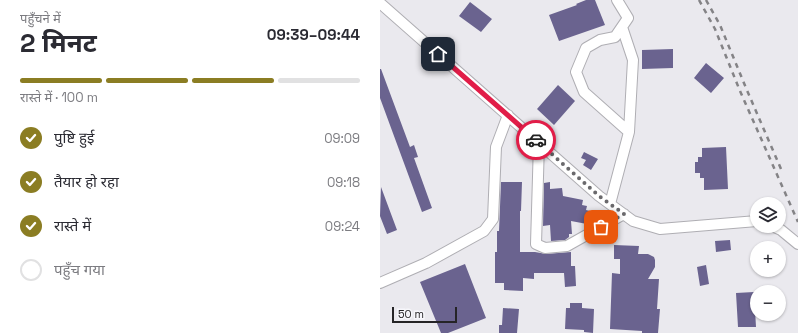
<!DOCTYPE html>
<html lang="hi">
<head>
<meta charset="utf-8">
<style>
  :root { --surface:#fff; --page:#f2f2f3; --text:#2b2b33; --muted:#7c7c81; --line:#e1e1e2; --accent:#8b7d23 }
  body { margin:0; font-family:"Space Grotesk","Noto Sans Devanagari",sans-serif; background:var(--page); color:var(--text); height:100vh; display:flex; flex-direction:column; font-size:15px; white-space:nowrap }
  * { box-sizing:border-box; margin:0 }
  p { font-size:13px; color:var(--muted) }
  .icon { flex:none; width:22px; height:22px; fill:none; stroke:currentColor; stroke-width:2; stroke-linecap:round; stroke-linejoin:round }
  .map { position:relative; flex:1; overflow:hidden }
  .sheet { display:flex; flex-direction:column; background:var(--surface); width:380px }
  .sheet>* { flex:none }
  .fabs { position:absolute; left:370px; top:197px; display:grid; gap:8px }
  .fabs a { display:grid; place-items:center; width:36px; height:36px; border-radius:50%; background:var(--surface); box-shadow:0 1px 3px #0004; font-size:20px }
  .scale { position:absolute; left:12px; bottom:10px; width:65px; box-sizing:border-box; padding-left:4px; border:2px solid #252426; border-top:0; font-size:11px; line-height:14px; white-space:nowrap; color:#252426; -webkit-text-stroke:3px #f7f7fb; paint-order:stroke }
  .pin { position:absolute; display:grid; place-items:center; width:34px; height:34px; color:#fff; margin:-17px; border-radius:8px; box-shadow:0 2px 6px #0006 }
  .courier { position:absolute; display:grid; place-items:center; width:40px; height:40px; margin:-20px; border:3px solid #e11d48; border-radius:50%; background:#fff; color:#222; box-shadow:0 1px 5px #0007 }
  .head em { font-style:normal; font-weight:700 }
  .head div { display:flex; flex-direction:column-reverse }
  .head { display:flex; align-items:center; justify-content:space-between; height:68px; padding:0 20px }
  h1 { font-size:26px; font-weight:700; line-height:30px }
  .bar { display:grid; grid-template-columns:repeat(4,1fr); gap:6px 4px; align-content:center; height:48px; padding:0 20px }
  .bar i { height:5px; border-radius:3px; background:var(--line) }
  .bar .current { background:var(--accent) }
  .bar p { grid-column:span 4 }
  ol { padding:0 20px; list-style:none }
  li { display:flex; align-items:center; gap:12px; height:44px }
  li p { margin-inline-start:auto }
  li .icon { padding:4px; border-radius:50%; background:var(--accent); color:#fff; stroke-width:4 }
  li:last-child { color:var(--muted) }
  li i { width:22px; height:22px; border:2px solid var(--line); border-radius:50% }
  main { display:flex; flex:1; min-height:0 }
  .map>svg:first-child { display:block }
</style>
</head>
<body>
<main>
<section class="sheet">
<div class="head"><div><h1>2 मिनट</h1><p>पहुँचने में</p></div><em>09:39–09:44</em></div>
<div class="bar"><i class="current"></i><i class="current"></i><i class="current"></i><i></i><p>रास्ते में · 100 m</p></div>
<ol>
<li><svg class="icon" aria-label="check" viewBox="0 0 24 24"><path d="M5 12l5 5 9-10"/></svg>पुष्टि हुई<p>09:09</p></li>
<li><svg class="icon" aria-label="check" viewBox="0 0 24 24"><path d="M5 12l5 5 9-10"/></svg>तैयार हो रहा<p>09:18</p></li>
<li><svg class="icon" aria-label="check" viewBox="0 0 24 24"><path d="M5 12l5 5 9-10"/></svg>रास्ते में<p>09:24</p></li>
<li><i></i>पहुँच गया</li>
</ol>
</section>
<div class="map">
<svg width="418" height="333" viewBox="0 0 418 333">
  <rect width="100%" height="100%" fill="#eae9ee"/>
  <path fill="#6a638f" d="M206,0H215L225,25L179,41L169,15L197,5L196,4Z
    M90,2L112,19L101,32L79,16Z
    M293,49V68L262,69V50Z
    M326,63L344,78L331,93L314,78Z
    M0,69H1L30,147L34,145L38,157L34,158L52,208L42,212L0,98Z
    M178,85L195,101L174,125L157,109Z
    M346,147L348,189L324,190V178H320V173H315V162H318V157H322V148Z
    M204,152L218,159L211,170L203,165L206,160L201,158Z
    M121,182H142L141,211H140V252H155L166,254L191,252V266H195L196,286L185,287L184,273H154V279L143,278V291L124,290V283H115V252H117V231H119Z
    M170,182V189L182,188L183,196L203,200L202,205L207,206L206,210L218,213V216L225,217L207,228V224L191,221L192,234H189V237L185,240L171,241L170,225L163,226L164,183Z
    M1,187L17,230L7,234L0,216Z
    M350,240L351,250L336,252L335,241Z
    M234,245L259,246L258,254H268L274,257L275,260V267L268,279H279L277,309H280L278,333H262V331L230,329L232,273L240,274V259H234Z
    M85,264L106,318L68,333H61L40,282Z
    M326,265L329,284L320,286L317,267Z
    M374,292L376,327H358L356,293Z
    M190,303H202V308L214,309L213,333L204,332V330L185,329L186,308H190Z
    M123,308L139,309L137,333H119V325H122Z"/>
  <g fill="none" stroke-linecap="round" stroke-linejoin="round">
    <g stroke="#afaeb3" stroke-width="12">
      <path id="minor" d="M0,3L219,196L253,221L280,229L377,221
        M242,27L253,60L249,132
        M159,143L156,244L165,248L187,246L244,214
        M230,204L249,132L204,92L196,72L206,48L220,40L235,37L248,18L237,0
        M392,226L401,230L418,244
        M0,283L46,263L104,231L113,219L116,147L128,115"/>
    </g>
    <use href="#minor" stroke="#fff" stroke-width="10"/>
    <path stroke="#848386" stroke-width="2.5" stroke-dasharray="5 5" stroke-linecap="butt" d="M319,0L335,29L360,91L418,222
      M326,0L340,25L366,88L401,169"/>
  </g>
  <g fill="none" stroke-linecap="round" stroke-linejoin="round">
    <path stroke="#6a696c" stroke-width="4" stroke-dasharray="0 7.2" d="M156,140L219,196L244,214L221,227"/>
    <path stroke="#e11d48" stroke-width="5" d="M58,54L156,140"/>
  </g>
</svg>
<div class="fabs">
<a><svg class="icon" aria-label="layers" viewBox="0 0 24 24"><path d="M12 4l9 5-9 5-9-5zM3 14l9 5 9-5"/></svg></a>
<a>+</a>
<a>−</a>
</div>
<div class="scale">50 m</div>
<div class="pin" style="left:221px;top:227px;background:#ea580c"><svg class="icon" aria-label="bag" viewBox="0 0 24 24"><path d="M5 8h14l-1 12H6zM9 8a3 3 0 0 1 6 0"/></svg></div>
<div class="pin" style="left:58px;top:54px;background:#1f2937"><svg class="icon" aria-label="home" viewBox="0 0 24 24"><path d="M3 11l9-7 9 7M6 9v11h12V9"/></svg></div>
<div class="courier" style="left:156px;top:140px"><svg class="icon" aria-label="car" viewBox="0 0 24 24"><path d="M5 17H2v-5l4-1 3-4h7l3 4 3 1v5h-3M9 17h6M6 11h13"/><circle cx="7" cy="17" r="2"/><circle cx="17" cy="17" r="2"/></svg></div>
</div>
</main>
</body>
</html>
